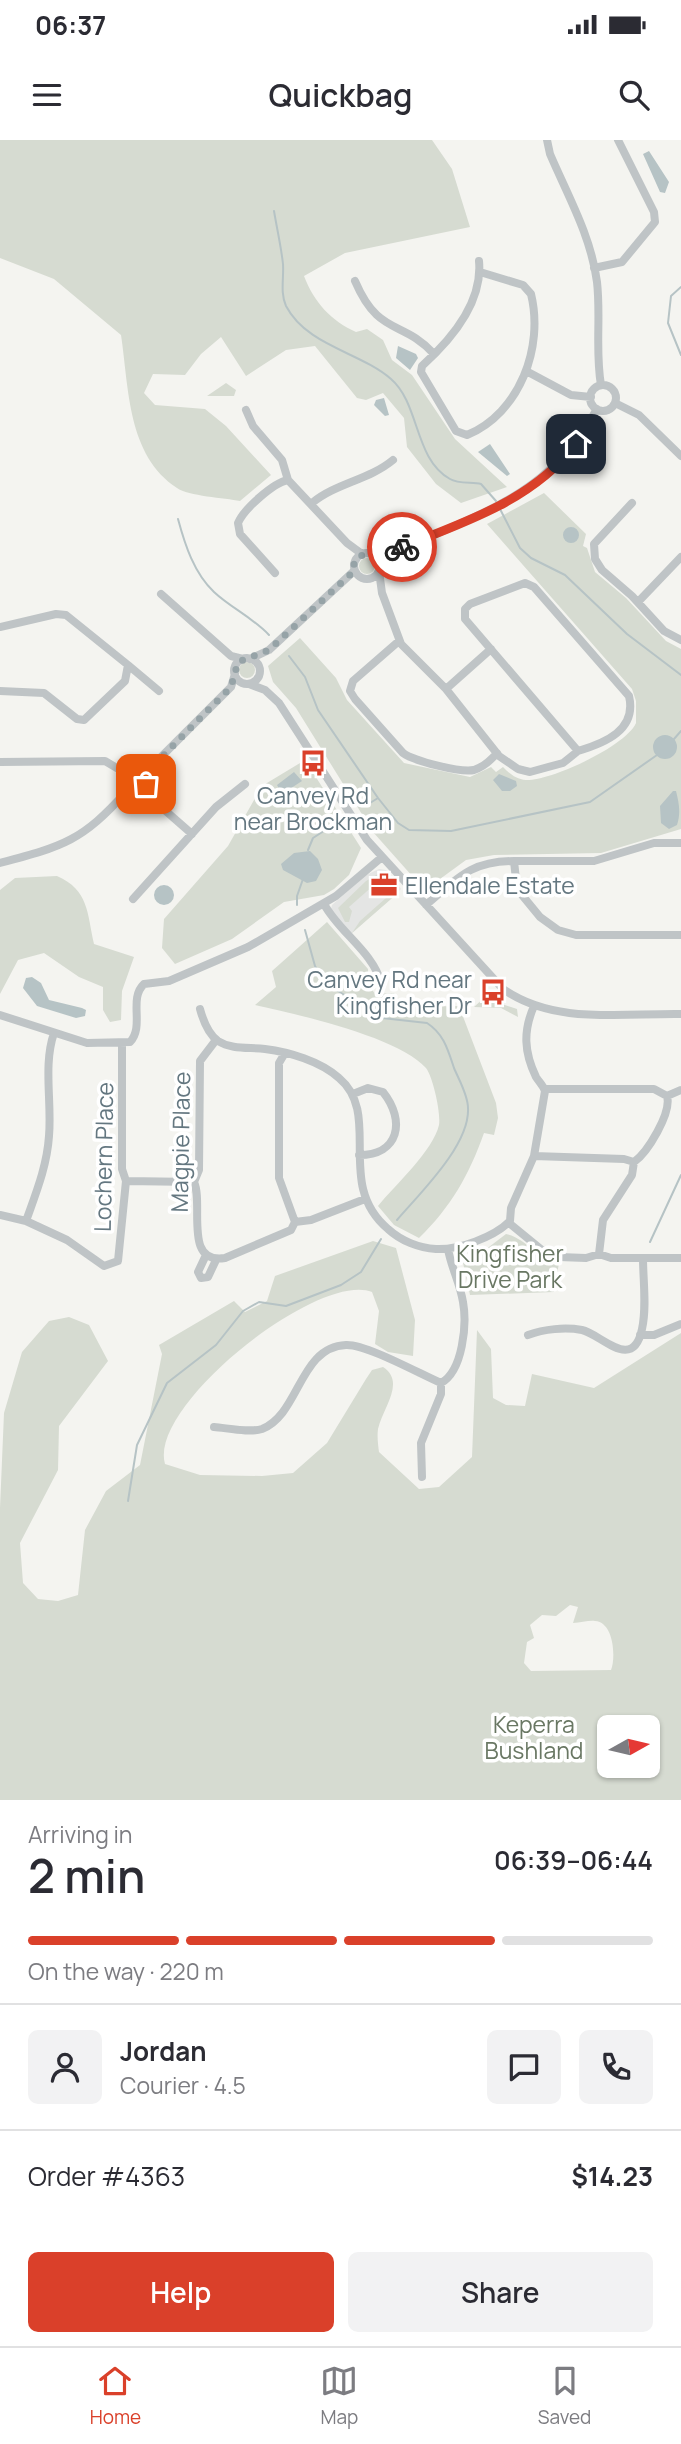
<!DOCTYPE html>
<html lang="en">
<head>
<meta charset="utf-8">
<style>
  :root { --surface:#fff; --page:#f2f2f3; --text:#2b2b33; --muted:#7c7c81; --line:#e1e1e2; --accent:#da402a }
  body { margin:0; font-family:Manrope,sans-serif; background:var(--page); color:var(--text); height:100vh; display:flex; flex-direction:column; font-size:26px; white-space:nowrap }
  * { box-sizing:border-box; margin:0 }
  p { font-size:23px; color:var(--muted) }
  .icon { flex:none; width:38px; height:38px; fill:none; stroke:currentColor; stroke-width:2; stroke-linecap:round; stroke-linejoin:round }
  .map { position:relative; height:1660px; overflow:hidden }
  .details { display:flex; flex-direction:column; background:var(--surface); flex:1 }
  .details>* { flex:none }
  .needle { width:46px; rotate:82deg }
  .tools { position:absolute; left:597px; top:1575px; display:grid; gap:14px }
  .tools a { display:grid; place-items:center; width:63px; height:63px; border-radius:10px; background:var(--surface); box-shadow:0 2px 5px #0004; font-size:35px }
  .pin { position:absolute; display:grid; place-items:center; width:60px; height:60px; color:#fff; margin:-30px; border-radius:14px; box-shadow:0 4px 10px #0006 }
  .courier { position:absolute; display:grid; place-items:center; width:70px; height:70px; margin:-35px; border:5px solid #da402a; border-radius:50%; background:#fff; color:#222; box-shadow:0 2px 9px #0007 }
  .overview em { font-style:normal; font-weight:600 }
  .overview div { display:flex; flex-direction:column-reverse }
  .overview { display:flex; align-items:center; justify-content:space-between; height:119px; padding:0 28px }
  h1 { font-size:46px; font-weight:600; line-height:52px }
  .bar { display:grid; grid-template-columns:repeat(4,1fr); gap:10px 7px; align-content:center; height:84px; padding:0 28px }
  .bar i { height:9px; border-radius:5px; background:var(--line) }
  .bar .active { background:var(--accent) }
  .bar p { grid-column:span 4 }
  .line { display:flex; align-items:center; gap:18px; padding:0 28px; border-top:2px solid var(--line) }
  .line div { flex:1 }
  .round { display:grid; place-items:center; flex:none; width:74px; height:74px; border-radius:10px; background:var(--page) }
  .primary-button { display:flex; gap:14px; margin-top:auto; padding:14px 28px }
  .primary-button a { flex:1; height:80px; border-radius:10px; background:var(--accent); color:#fff; font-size:28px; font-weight:600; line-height:80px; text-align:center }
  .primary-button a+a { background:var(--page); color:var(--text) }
  .status { display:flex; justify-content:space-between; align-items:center; height:49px; padding:0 35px; background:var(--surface); direction:ltr }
  .status svg { height:19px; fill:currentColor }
  header { display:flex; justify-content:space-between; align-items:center; height:91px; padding:0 28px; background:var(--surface); font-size:32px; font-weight:600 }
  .menu { display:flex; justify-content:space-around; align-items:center; height:98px; border-top:2px solid var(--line); background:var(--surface); font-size:19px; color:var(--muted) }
  .menu a { display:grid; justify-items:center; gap:4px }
  .menu .active { color:var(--accent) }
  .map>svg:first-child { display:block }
</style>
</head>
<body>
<div class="status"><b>06:37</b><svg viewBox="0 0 49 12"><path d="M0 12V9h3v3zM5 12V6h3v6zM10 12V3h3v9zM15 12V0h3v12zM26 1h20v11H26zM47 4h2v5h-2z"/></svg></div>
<header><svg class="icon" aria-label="menu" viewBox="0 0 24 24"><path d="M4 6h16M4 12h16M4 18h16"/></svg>Quickbag<svg class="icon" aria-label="search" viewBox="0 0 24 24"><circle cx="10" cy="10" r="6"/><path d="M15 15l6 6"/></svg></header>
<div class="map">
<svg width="681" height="1660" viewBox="0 0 681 1660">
  <rect width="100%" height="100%" fill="#f4f4f0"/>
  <path fill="#e4e5e4" d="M379,729L386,730L401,749L350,795L331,769L332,765L366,735Z"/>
  <path fill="#d6dbd1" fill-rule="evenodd" d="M0,0H432L452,29L470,87L345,113L304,136C314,162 331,181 356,192L367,189L383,200L392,220L412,235L455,299L507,347L461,363L436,344L407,307L404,278L383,253L366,260L357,258L315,206L286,210L246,236L221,197L201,214L185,235L153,234L144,253L155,265L205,269L226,286L271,335L240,361C225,358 188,356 177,348C127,315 129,248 121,195L54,139L0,118Z
    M226,243L236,250L234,256H207Z
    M544,353L586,394L583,406L587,408L595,432L626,458L666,501L681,509V689L601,713L494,715L466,720L440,739L413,737L373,692L296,568L273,542L268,526L300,498L336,538L347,560L404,623L470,637L491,627L496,632L503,627C510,634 516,639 526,640C551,641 626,606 636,583V561L632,549L487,384Z
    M359 426a8 8 0 1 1 16 0a8 8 0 1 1-16 0Z
    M239 530a8 8 0 1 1 16 0a8 8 0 1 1-16 0Z
    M305,620L361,708L349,735L334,749L324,755L284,762L232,799L175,824L162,808L164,779L228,706L262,646Z
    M383,731L393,747L383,738L377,749L374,745L349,767L352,771L349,782H345L338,768L366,741Z
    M57,736C89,750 87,773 94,804L134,817L122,851L121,880L110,882L103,870V847L79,837L44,813L18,820L0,854V750L15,738Z
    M395,750L398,753L352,793L360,781Z
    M327,782L368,829L369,845L375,854L394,853L406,867L459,866L496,963L498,978L494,995L484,993C469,1035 451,1067 419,1098L394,1085L378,1066C395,1045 433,1011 439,985C441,973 433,937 426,928C399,897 296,874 255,865L276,847L272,831Z
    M488,854L499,863L517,869L518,877L501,868L474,867Z
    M506,1094C526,1098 537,1119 559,1123L554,1152L470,1155L462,1118L485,1110Z
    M373,1101L396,1108L415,1180L413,1216L388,1212L375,1204L379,1171L372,1152C318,1131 148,1266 165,1324L200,1335L262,1336L293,1333L327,1303L366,1239L372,1230L383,1227C406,1242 383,1267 378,1289C377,1296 378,1304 379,1312L419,1349L439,1347L472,1317L477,1190L491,1209L493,1258L506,1265L525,1266L532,1234L594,1248L681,1193V1660H0V1368L4,1273L22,1212L49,1181L69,1177L89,1185L108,1221L59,1286L58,1330L20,1403L23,1443L38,1459L58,1461L78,1455L85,1390L106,1351L140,1325L162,1214L159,1205L234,1161L245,1172L267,1161L275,1136ZM570,1465L578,1467L573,1483C581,1483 589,1480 595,1481C614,1482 616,1518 611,1530L531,1531L524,1523L527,1502L534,1498L530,1485L542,1475L556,1476ZM609,1587H648V1626H609Z"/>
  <path fill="#b6c3c5" d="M649,11L669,42L665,53L660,52L643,14Z
    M398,206L416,214L418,218L410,230L396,218Z
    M384,258L389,275L385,276L374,265L376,260Z
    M490,304L510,334L507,336L478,312Z
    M563 395a8 8 0 1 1 16 0a8 8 0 1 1-16 0Z
    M653 607a12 12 0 1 1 24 0a12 12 0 1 1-24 0Z
    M294,632L302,641L282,654L277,645Z
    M499,634L516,641L517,646L510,651H502L493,640Z
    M673,651H676C679,663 681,673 677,685L669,689L661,683L660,666Z
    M310,711L318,719L322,730L316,741L307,743L283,730L281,724L294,713Z
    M154 755a10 10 0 1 1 20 0a10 10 0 1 1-20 0Z
    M32,837L41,843L49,860L82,868L86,870L85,876L76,878L37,866L23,848L26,838Z"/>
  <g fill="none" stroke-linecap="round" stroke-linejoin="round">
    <path stroke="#b6c3c5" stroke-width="2" d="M274,71C277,89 281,106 283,124C284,138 280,153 286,166C307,206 360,212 391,239C420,264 414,319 450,339C458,344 472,342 481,344L496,361
      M681,147L671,156L668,183L681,215
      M500,369L520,408L531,418L565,435L627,494L681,535
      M178,379C185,405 194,433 214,452C231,468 252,477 269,495
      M289,516L305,537L318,570L378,658
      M674,599L681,591
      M370,663L378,658L398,683L409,690L451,691L590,662L657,615
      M308,710L313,698L330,687
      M297,765V756L303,739
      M305,790L315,826L325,843L382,878L427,883C444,894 448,910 454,928C459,940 468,955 468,968C470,1005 420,1053 397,1080
      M650,1102L681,1035
      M128,1361L137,1305L167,1243L216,1205L243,1171L259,1162L286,1166L341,1145L361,1132L381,1099"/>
    <path stroke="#bfc4c6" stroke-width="8" d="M547,0L550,14C568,56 591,96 597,142C601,177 595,211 601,245
      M479,121C483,163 451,200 422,226L421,232L456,291L467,295C520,273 544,207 531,154L523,145L480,132
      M594,128L622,122L655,82L654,72L618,0
      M355,141C379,197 402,179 434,214
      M528,232L571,255L591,257
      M590 258a13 13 0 1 1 26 0a13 13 0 1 1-26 0Z
      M615,263L639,275L681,316
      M246,270L253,286L282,320L288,340L347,403L362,414
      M312,363C336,343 369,340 393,320
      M632,363L594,404L595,419L602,430L632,456L664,491L681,500
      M354 426a13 13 0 1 1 26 0a13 13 0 1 1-26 0Z
      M371,414C397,411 419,401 443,391C513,362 559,336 597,269
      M379,431L382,453L401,504L446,549L499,616L518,629L530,632L563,623L578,611
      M275,433L240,394L238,383C244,369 273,343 288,340
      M525,443L534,447L629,556C637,590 605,603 578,611L465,479V469L470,464Z
      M161,454L231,516L243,519
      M638,462L681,417
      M0,487L56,474L66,475L128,525L125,541L84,580L77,579L44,553L0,551
      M399,501L353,541L350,551L355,559L403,613C414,621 461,633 474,630C483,627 491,620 497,613
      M234 531a13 13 0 1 1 26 0a13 13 0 1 1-26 0Z
      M250,519L269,510L354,431
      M128,525L159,551
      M249,544L265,550L279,563L367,700L503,849C554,885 621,873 681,874
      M446,549L491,509
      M0,622L105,621L127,634
      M124 642a11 11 0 1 1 22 0a11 11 0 1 1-22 0Z
      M143,635L231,547L235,534
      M143,651L192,694
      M514,721H594L654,703H681
      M0,723C64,706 82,701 127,651
      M133,759L216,667L245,644
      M324,764C339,792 373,812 381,843
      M426,765C457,739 470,721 514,721L517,749L540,777L558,790L576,795H681
      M200,869C203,880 208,894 218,901C232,910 249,907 265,909C289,912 320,921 339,938C383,975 334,1044 388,1089C401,1101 419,1108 436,1109C459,1110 494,1097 510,1081L511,1068L534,1016L545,951C543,945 539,942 536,937C524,912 523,891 534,866
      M0,875L87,903L130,902C145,886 128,859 144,844L169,841L248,807L336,756L382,717
      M216,900L200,921L199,1030L194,1042C204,1064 183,1125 225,1118L291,1090L295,1082L311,1080L365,1059
      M285,913L279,923V1038L295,1082
      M545,949H654L667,956
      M353,954L368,948L383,952C406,981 399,1015 359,1015
      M667,956L681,950
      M534,1016L624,1019L634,1022
      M126,1041L194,1042
      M0,1075L26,1081L67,1100L104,1126L118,1121L126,1041L122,1029V904
      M26,1081C36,1053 47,1026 49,996C52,962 43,925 54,893
      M509,1083L542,1110L559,1117L586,1118L599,1114L611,1118H681
      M599,1114L603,1080L632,1035L634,1022C647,1013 672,973 667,956
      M206,1115L198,1132L201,1138L208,1137L216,1120
      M528,1195C544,1189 565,1187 582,1190C601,1194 633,1233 642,1189C647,1167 643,1140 643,1118
      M640,1195H654L681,1184
      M214,1287C227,1288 250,1293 262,1289C300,1274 299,1207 346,1205C366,1204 420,1234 441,1243
      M422,1337L421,1303L441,1254V1243C463,1231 467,1184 463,1162C460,1143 451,1127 448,1109"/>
  </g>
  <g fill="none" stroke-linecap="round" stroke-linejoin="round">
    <path stroke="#96a3a7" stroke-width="7" stroke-dasharray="0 12.6" d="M146,644L144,635L231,547L238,522L269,510L354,431V423L359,416L402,407"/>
    <path stroke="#da402a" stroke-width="9" d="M402,407C465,382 533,360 576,304"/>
  </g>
  <defs>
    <g id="bus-bare" transform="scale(2.1)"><path d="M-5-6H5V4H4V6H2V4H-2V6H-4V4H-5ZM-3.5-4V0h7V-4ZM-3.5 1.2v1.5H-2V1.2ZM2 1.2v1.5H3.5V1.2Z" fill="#da402a" stroke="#fff" stroke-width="2.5" paint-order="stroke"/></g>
    <g id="office-bare" transform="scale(2.1)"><path d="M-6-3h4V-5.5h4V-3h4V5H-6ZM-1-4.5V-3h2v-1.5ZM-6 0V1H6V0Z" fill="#da402a" stroke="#fff" stroke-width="2.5" paint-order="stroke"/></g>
  </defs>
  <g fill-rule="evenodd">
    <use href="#bus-bare" x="313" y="623"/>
    <use href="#office-bare" x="384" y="745"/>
    <use href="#bus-bare" x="493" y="852"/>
  </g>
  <g text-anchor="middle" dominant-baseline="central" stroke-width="7" stroke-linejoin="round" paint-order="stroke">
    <g font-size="23" fill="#647780" stroke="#fff">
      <text x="313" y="655">Canvey Rd<tspan x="313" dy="26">near Brockman</tspan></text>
      <text x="405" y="745" text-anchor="start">Ellendale Estate</text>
      <text x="472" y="839" text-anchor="end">Canvey Rd near<tspan x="472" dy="26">Kingfisher Dr</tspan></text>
    </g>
    <g font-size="23" fill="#647780" stroke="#fff">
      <text transform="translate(180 1002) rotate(-89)">Magpie Place</text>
      <text transform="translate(103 1017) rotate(-89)">Lochern Place</text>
    </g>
    <g font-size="23" fill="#697763" stroke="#fff">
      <text x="510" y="1113">Kingfisher<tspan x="510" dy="26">Drive Park</tspan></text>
      <text x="534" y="1584">Keperra<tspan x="534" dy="26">Bushland</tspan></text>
    </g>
  </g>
</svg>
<div class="tools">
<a><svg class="needle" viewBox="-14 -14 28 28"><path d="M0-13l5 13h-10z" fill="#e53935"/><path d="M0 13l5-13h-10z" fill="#7c7c81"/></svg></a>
</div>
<div class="pin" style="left:146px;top:644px;background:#ea580c"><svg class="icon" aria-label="bag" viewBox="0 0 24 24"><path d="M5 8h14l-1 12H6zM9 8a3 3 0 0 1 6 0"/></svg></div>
<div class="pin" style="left:576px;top:304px;background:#1f2937"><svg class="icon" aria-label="home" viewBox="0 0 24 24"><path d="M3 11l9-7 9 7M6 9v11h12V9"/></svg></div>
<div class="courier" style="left:402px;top:407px"><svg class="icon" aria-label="bike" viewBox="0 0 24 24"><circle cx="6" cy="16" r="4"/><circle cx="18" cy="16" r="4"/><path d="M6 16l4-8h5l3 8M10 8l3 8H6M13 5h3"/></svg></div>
</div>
<section class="details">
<div class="overview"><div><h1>2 min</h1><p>Arriving in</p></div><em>06:39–06:44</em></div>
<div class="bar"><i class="active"></i><i class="active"></i><i class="active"></i><i></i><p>On the way · 220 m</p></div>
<div class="line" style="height:126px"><a class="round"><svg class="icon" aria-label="person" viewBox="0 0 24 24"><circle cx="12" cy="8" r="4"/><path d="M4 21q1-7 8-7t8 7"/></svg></a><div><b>Jordan</b><p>Courier · 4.5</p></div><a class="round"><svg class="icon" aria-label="chat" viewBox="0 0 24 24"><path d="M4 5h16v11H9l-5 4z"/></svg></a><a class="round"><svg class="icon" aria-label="phone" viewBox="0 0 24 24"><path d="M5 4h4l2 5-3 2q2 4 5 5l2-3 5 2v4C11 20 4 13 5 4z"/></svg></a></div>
<div class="line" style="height:91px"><div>Order #4363</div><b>$14.23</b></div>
<div class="primary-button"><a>Help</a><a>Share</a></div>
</section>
<nav class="menu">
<a class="active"><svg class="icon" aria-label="home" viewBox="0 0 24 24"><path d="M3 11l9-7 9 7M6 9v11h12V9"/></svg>Home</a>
<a><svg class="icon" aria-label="map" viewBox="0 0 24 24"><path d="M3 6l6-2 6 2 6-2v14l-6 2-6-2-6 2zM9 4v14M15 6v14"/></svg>Map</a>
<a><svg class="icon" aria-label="saved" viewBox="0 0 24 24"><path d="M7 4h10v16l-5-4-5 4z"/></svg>Saved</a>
</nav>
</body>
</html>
